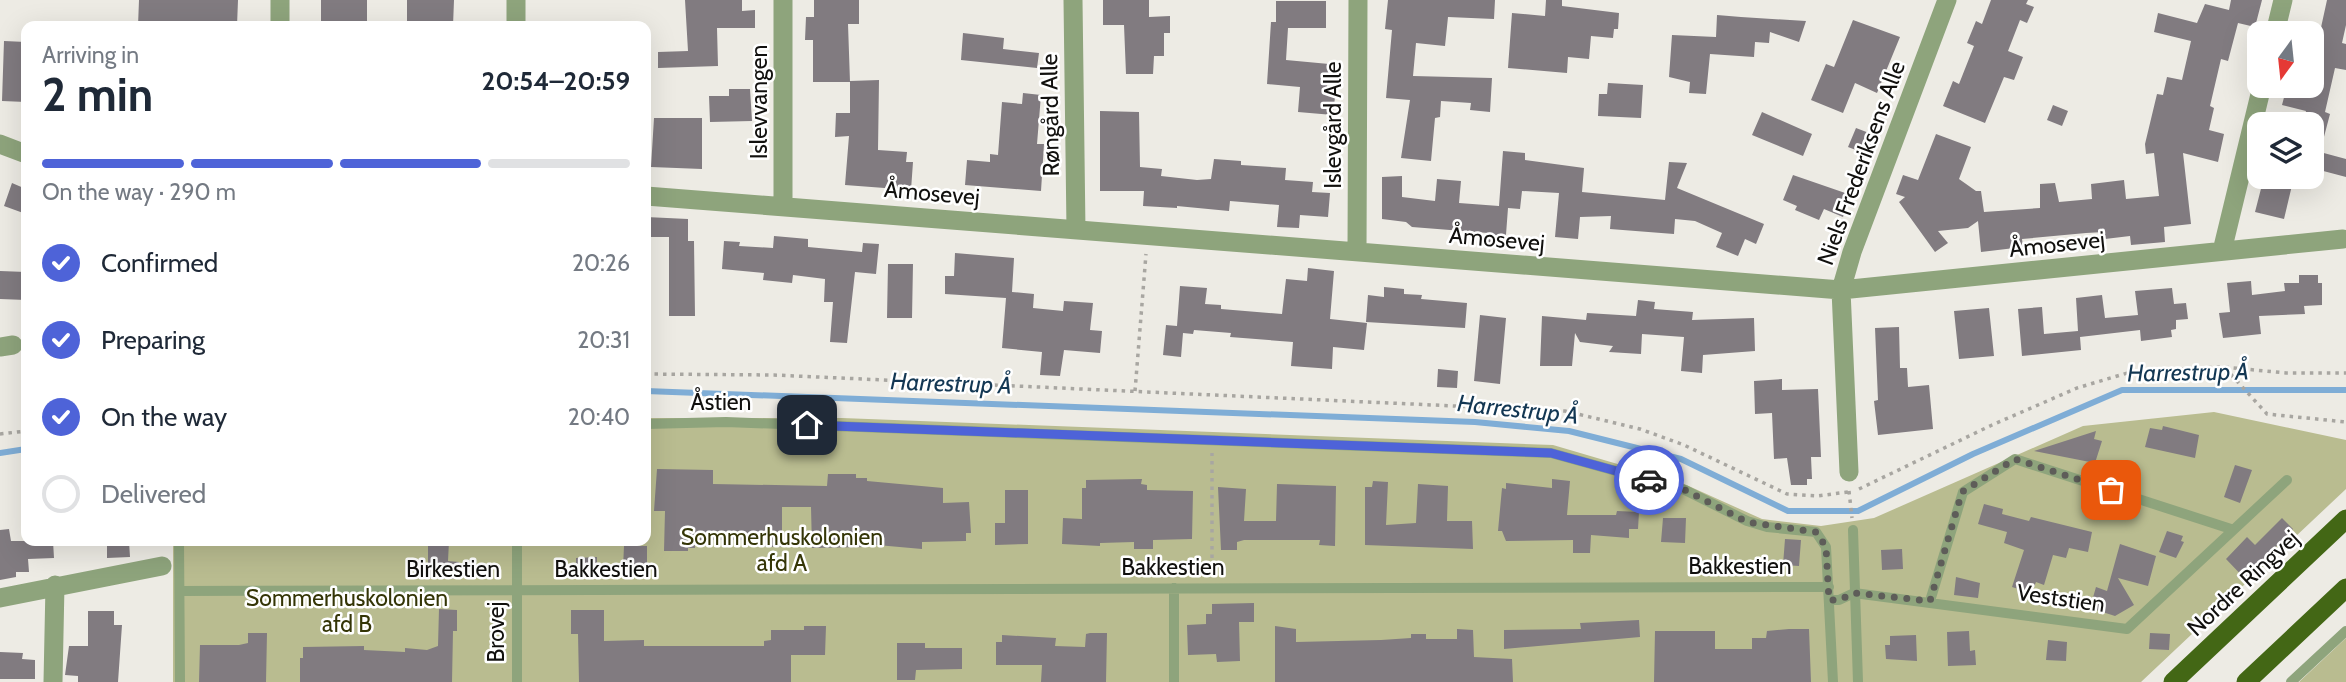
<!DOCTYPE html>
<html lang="en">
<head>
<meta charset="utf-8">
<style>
  :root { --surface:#fff; --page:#f6f6f7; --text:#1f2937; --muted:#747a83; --line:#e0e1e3; --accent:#4e63d8 }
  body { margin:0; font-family:Cabin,sans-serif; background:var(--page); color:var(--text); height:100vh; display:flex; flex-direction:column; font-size:26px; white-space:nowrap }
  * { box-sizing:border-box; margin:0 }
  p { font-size:23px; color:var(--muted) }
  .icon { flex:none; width:38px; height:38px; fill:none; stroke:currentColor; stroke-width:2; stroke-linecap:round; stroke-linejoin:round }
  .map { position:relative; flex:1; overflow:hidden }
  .details { position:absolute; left:21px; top:21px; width:630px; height:525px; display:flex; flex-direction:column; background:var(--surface); border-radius:14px; box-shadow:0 7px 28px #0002 }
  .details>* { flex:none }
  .needle { width:46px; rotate:195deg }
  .fabs { position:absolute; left:2247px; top:21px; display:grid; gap:14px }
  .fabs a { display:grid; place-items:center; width:77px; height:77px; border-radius:14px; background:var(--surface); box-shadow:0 7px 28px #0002; font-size:35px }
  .pin { position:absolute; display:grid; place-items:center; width:60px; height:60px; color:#fff; margin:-30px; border-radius:14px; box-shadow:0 4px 10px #0006 }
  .courier { position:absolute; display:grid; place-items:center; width:70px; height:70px; margin:-35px; border:5px solid #4e63d8; border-radius:50%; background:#fff; color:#222; box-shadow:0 2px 9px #0007 }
  .overview em { font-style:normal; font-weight:700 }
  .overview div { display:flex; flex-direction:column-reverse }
  .overview { display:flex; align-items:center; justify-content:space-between; height:119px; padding:0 21px }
  h1 { font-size:46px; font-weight:700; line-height:52px }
  .bar { display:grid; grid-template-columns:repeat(4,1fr); gap:10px 7px; align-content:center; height:84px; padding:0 21px }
  .bar i { height:9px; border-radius:5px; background:var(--line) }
  .bar .active { background:var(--accent) }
  .bar p { grid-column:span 4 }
  ol { padding:0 21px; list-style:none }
  li { display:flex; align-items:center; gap:21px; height:77px }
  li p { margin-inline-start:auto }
  li .icon { padding:7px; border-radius:50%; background:var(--accent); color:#fff; stroke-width:4 }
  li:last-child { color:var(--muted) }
  li i { width:38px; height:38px; border:4px solid var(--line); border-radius:50% }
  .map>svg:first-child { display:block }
</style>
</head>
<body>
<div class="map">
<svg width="2346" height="682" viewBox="0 0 2346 682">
  <rect width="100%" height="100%" fill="#edebe4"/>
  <path fill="#b9bc90" d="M2214,412L2346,440V489L2141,682H173V541H646V418H842L1553,445L1682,483L1762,519L1821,526L1874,518L2083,426Z
    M2346,638V682H2299Z"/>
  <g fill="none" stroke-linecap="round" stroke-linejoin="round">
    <path stroke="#7fadd6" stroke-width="6" d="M646,391L1475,422L1569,431L1681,459L1788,511H1858L1973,454L2122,390H2346
      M0,453L26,449"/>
  </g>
  <path fill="#817b80" d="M139,0H238L237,26H138Z
    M321,0H367V26H321Z
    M407,0H454L453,26H407Z
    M685,0H742V11L755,10V28H717L718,66L658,68V52L688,51Z
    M814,0H859V24H848L850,82H813V40H805L806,17H814Z
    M1103,0H1149V17L1170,16V33H1164V56H1154L1153,74H1126L1124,25H1103Z
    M1388,0H1495L1494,19L1448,17L1445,46L1416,43L1413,76L1492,78L1490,112L1470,110L1471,103L1441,101L1440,117L1435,118L1431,161L1401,158L1410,100L1386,98L1392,30L1385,29Z
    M1546,0H1562V6L1619,13L1618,29H1614L1613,38L1591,36L1589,59L1568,57L1567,73L1508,68L1512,13L1545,16Z
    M1991,0H2028L2026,4L2034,7L2027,23L2020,20L2008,51L2023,57L2014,80L2004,77L1985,123L1943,106L1953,81L1959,84L1974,46L1967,43L1976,21L1982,24Z
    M2231,0H2262L2255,27L2238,23L2228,61L2221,59L2210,106L2214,108L2209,130L2224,134L2218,162L2183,153L2191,224L2164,227L2165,242L2131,245L2130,236L2105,239L2104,232L2086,233L2022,239L2023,247L1981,252L1978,221L1968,228L1938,231L1948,243L1935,252L1899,202L1905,197L1896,194L1903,175L1918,180L1936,134L1971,147L1959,179L1976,191H1981L1984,212L2040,208V184L2055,183L2059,202L2092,199L2091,184L2124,180L2126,199L2159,196L2154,153L2146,154L2145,144L2157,94L2163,95L2167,77L2182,80L2191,41L2154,32L2158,13L2197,23L2205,4L2229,10Z
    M2327,0H2346V25L2342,43L2346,44V70L2335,68L2325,112L2330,114L2320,152L2346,159V177L2312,168V121L2304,119L2306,111L2282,105L2287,86H2312V54L2315,55Z
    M1276,1H1326V28H1288L1286,60L1329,64L1327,87L1336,88L1333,115L1298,112L1300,87L1267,84L1271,22H1276Z
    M1717,15L1741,17L1806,21L1799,42L1770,32L1769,43L1755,42L1754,57L1710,54L1706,94L1689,93L1690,82L1669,77L1672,35L1716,37Z
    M1853,20L1900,37L1877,93L1855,83L1843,113L1811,100L1826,64L1834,67Z
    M963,33L1004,38L1003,49L1039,53L1037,68L961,60Z
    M4,41L26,42V102L2,101Z
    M879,80L878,150L907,152L906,162H913L911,190L845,185L849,136L835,137L836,113H850V81Z
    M1608,83L1643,85L1641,118L1598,116L1599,94H1607Z
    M729,89H750L752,121L710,122L709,96H729Z
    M1023,93L1041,95L1037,144H1044L1041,191L965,185L967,160L990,162V154L998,155L1002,102L1022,104Z
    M2053,105L2068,111L2062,126L2047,120Z
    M1100,111L1139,112L1140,167L1162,169L1161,176L1197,180L1211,179L1214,159L1241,161V165L1286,168L1285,180L1313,182L1312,192L1330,193L1328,217L1300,215L1299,228L1277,227L1279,205L1230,201L1229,211L1177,206V208L1143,206L1144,191H1100Z
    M1762,112L1812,134L1803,156L1752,135Z
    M654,118H702V169L651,167Z
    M1856,128L1877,136L1869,155L1848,147Z
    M1503,151L1525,153V160L1584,168L1582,192L1665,200L1669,162L1687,163L1677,188L1764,224L1756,244L1745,239L1738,256L1716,247L1722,233L1695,221L1675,219L1674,234L1610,229L1611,216L1580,217L1578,239L1555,237L1559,193L1522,191L1520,209L1508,208L1505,248L1487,247L1488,233L1412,227L1406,222L1382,219V177L1402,176V197L1435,201L1437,179L1461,181L1459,203L1499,206Z
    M1793,175L1851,195L1843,217L1824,209L1819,220L1795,210L1797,206L1783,200Z
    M2264,177H2294L2284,219L2255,212Z
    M12,183L26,189V214L4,206Z
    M646,217L688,219V241H694L695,316H669V237H646Z
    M774,236L808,239V247L862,252L863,243L879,244L876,274L855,272L847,343L830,342L833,302H824L825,279L793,275L792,283L763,280L764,273L722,269L724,241L740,242L739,246L773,248Z
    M955,253L1014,258L1012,292L1034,294L1033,308L1063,311L1064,301L1093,303L1090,330L1102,331L1100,353L1064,350L1060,376L1040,375L1042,352L1002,348L1006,298L945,294V276H954Z
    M888,264H913L912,318H887Z
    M1308,268L1334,271L1330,319L1367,323L1364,350L1333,347L1332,369L1291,366L1293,342L1230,337L1231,333L1194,330L1193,334L1183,333L1181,357L1163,355L1166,325L1177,326L1180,286L1207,288L1205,304L1221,305V309L1282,314L1286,279L1307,281Z
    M0,271L26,272V300L0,299Z
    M2299,275H2318V283H2322V305L2304,306L2305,314L2259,316L2261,334L2223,338L2219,313L2230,312L2227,283L2251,281L2252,295L2285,291L2284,283H2299Z
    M1384,287L1404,289V294L1422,295L1421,299L1467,303L1465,328L1366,322L1368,295L1384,297Z
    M2172,288L2174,304L2186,303L2188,319L2176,320V329L2171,330L2172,337L2141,341L2140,330L2080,337L2081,350L2022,356L2018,309L2042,307L2044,334L2078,331L2076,298L2102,295L2105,318L2138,315L2135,291Z
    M1638,300L1655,302L1654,309L1693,312L1692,320L1754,318L1755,351L1703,355L1702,373L1681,371L1684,337L1642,334L1641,354L1609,352L1613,346L1580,342L1575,333L1572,366H1540L1542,316L1586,320L1587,313L1636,316Z
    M1989,308L1994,356L1959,359L1954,311Z
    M1480,315L1506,318L1500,384L1474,381Z
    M1899,327L1900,368H1907L1908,387L1929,385L1933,429L1878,435L1874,401L1878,400L1875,328Z
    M1438,369L1458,371L1457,388L1437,387Z
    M1782,379V390L1818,389L1821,457H1811L1812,479H1807V485H1791L1787,458L1774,459L1772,413L1755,414L1754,381Z
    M2163,426L2199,435L2195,458L2145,447L2150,428L2162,430Z
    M2096,431L2094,439L2102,441L2095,463L2034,451Z
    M2235,465L2252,470L2240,503L2224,497Z
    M657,469L713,470V484L827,486L828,474H856V478H867V481L943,488V503L969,502L971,533H966V541L922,542V549L866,544V547L812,548L811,507H782V547H759V540H695V548H688V551H664L665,511H654Z
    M1142,479L1141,484L1147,485V490L1193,491L1192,539L1153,540V549H1134V542L1100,543V546L1062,544L1063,518L1082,519V488H1086V480Z
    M1552,479L1570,481L1567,515H1616L1617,511L1639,512L1638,529H1629V538L1591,535L1590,553H1573V540L1506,541L1502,531H1498L1502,488L1506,489V483L1552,488Z
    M1373,481L1388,482L1386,525L1416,523L1418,484L1448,486L1447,521H1472L1473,549L1365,545V487H1372Z
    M1277,484L1336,486L1335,546L1319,545L1320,540H1244L1237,542V550H1221L1218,487L1246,489L1244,521H1276Z
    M1005,490H1028V544L995,545V523H1005Z
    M1984,504L2003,509L2002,514L2029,521L2031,517L2092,532L2088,552L2069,548L2066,558L2053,555L2044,585L2036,582L2034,587L2030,585L2028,592L2012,587L2024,550L2004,543L2007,532L1978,524Z
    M1663,518H1686L1685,543L1661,542Z
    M2282,518L2293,529L2255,568L2258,571L2248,582L2226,559L2247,537L2255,545Z
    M9,529L11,541H53L54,558L28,559L29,572H16V577L0,580V530Z
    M2167,531L2183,536L2181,541L2184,542L2176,558L2159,552Z
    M1785,539L1801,540L1799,566L1783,565Z
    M107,541H129L130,557L107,558Z
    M428,541H449L448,561L459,562V579L428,578Z
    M2120,544L2156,556L2148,586L2118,578L2134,605L2115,616L2090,608L2096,587L2107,591Z
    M624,546H647V569L623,568Z
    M1902,549L1903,569L1882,570L1881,550Z
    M597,557V573L576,574V558Z
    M1956,577L1980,583L1978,598L1954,595Z
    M1254,603V622H1239L1240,661L1217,662L1216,654L1188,655L1187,625L1206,624V614H1212V604Z
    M439,609L457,610V631H453L452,682H300V658H303V647L364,646V650L405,652V648L427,650L438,646Z
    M571,610H604V641L644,640V646H764V641L771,640V630H804V626H826L825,655H791V682H579L578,634H571Z
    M88,611H114V625H122L118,682H78V676L65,675L69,646H88Z
    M1639,620L1640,637L1504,649V630L1581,629L1580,623Z
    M1275,626L1296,629V642L1381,640L1411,638V634H1426V639H1457V629L1473,630L1474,657L1512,659L1513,682H1275Z
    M1789,629H1809L1811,682H1654L1655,631H1715V649H1752V638H1766L1767,631Z
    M1969,631L1970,651L1975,650L1976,665L1948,666L1947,632Z
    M248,633H267L266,682H199L200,645H239L248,643Z
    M1090,633H1107L1106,682H1041L1042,665H996V642H1002V635L1056,638L1055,646L1085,647L1086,634Z
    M2150,633L2170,634L2169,650L2149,649Z
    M1916,635L1917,661L1886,659L1885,645H1890V636Z
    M2048,640L2067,642L2066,661L2046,660Z
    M897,643H925V648H962V669L916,670L915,680H897Z
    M0,652L23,653L22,659L35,660V679H0Z"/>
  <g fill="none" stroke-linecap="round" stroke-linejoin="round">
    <path stroke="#a8a6a1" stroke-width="3.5" stroke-dasharray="3.5 5" stroke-linecap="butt" d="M2225,368L2267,414L2346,422
      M646,374L774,375L1565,411L1640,429L1684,445L1787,494L1817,496L1848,492
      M1135,391L1146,254
      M0,434L26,431
      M1859,489L1992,425L2077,388L2134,371L2224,367L2286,373H2346
      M1849,491L1852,518
      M1212,575V453"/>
    <path stroke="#8ea47c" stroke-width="10" d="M646,424L726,422L1551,453L1685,490L1747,521L1767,527L1816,532L1826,547L1833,682
      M1853,530L1858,682
      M179,541L180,682
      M517,541V682
      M1174,588V682
      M180,591L1829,587
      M1829,600H1839L1854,593L2127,629L2287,480
      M1930,601L1963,492L2015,459L2231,529
      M2291,682L2346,631"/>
    <path stroke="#8ea47c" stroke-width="19" d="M516,0V26
      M1073,0L1076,230
      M280,26V0
      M2275,33L2283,0
      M0,144L26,154
      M646,196L1841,290L2343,239
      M783,204V0
      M1357,251L1358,0
      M2222,251L2262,86
      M0,347L13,345
      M1849,472L1841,290L1852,252L1947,0
      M0,598L162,566
      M53,682L55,585"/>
    <path stroke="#436715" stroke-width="19" d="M2173,682L2346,519
      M2246,682L2346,588"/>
  </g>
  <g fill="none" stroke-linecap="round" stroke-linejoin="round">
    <path stroke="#5e5d59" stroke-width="7" stroke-dasharray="0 12.6" d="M1649,480L1685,490L1747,522L1816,532L1826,547L1829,600H1839L1854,593L1930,601L1962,492L2015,459L2111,490"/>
    <path stroke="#4e63d8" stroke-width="9" d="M807,425L1551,453L1649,480"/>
  </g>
  <g text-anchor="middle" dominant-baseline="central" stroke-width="5" stroke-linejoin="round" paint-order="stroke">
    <g font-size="23" fill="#11100e" stroke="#fff">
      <text transform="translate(759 102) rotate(-90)">Islevvangen</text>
      <text transform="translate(1050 115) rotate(-91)">Røngård Alle</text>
      <text transform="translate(1333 125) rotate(-90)">Islevgård Alle</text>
      <text transform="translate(1861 163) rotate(-70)">Niels Frederiksens Alle</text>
      <text transform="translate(932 193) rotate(5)">Åmosevej</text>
      <text transform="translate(1497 239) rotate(5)">Åmosevej</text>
      <text transform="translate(2057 244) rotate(-6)">Åmosevej</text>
      <text x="721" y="402">Åstien</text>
      <text x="1740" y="566">Bakkestien</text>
      <text x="1173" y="567">Bakkestien</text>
      <text x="453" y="569">Birkestien</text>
      <text x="606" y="569">Bakkestien</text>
      <text transform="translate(2243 583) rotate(-43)">Nordre Ringvej</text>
      <text transform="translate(2061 598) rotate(8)">Veststien</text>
      <text transform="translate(496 632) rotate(-90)">Brovej</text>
    </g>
    <g font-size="23" fill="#343506" stroke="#fff">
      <text x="782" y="537">Sommerhuskolonien<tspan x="782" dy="26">afd A</tspan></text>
      <text x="347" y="598">Sommerhuskolonien<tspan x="347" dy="26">afd B</tspan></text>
    </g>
    <g font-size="24" font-style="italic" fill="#133753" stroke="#fff">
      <text transform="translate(2188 372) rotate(-1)">Harrestrup Å</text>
      <text transform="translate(951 383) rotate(2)">Harrestrup Å</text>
      <text transform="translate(1518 409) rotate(6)">Harrestrup Å</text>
    </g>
  </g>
</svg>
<div class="fabs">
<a><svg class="needle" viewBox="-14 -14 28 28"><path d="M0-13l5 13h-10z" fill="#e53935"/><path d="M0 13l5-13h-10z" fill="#747a83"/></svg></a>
<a><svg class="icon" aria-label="layers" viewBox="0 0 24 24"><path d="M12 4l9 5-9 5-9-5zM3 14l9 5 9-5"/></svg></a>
</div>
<div class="pin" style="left:2111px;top:490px;background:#ea580c"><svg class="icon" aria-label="bag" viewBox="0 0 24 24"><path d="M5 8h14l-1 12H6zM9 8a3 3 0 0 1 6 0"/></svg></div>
<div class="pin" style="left:807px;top:425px;background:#1f2937"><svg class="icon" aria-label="home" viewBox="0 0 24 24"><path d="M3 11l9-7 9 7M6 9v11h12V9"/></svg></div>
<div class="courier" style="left:1649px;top:480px"><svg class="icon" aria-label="car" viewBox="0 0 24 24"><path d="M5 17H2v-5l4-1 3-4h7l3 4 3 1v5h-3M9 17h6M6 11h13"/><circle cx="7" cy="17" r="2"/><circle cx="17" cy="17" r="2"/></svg></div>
<section class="details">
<div class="overview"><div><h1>2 min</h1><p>Arriving in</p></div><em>20:54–20:59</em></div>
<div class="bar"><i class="active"></i><i class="active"></i><i class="active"></i><i></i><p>On the way · 290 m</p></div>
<ol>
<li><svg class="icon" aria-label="check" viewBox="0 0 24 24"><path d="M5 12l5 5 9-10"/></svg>Confirmed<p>20:26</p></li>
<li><svg class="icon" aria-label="check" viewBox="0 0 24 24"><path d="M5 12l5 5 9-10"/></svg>Preparing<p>20:31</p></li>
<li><svg class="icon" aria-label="check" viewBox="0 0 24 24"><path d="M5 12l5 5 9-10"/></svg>On the way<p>20:40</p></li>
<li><i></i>Delivered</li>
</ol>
</section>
</div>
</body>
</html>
